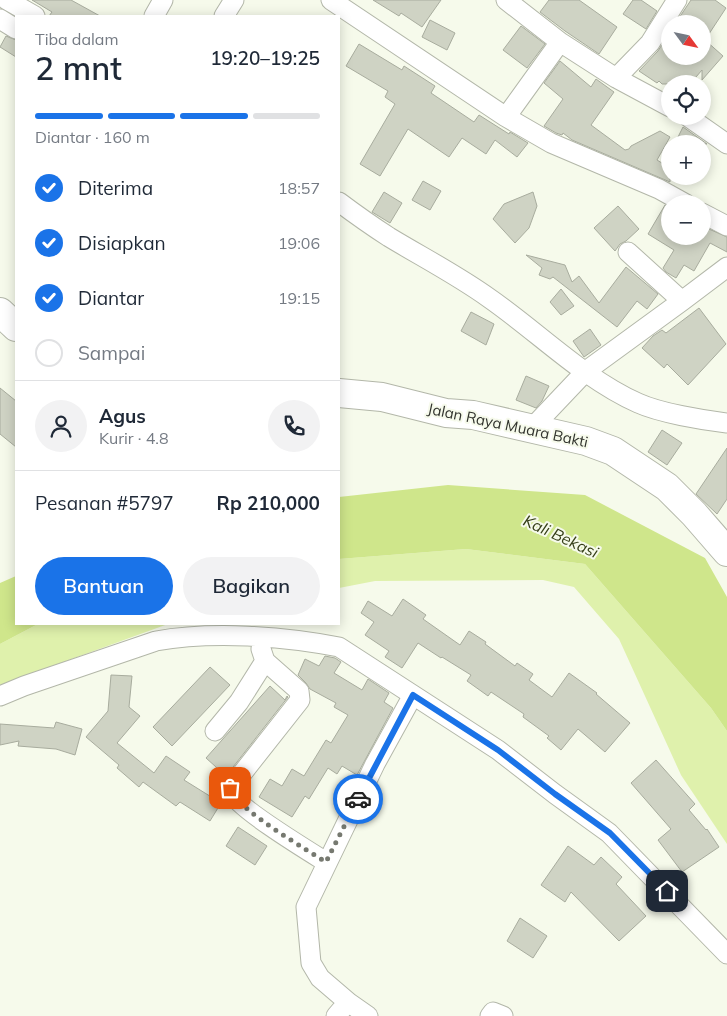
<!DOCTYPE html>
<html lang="id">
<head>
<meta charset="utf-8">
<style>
  :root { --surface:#fff; --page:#f2f2f3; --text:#1f2937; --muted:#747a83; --line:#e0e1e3; --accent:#1a73e8 }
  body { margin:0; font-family:Mulish,sans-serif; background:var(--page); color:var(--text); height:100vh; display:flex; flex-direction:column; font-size:19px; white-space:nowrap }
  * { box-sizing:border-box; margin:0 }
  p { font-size:16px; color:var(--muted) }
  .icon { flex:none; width:28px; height:28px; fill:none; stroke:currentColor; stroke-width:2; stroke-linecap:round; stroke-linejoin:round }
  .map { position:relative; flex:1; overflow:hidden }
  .panel { position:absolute; left:15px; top:15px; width:325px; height:610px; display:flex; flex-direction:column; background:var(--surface); border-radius:0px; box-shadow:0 2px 12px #0003 }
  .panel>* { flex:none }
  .needle { width:32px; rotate:123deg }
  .fabs { position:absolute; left:661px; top:15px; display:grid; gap:10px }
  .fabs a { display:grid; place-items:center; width:50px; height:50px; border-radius:50%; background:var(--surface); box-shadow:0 2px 12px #0003; font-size:25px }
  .pin { position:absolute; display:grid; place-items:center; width:42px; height:42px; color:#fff; margin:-21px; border-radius:10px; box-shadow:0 2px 8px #0006 }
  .courier { position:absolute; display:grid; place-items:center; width:50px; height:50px; margin:-25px; border:4px solid #1a73e8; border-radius:50%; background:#fff; color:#222; box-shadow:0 1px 6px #0007 }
  .head em { font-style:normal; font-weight:600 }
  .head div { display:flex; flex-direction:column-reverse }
  .head { display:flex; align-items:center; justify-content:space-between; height:85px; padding:0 20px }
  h1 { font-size:32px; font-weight:600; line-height:38px }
  .bar { display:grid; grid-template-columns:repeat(4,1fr); gap:8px 5px; align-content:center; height:60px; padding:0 20px }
  .bar i { height:6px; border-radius:4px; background:var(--line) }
  .bar .selected { background:var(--accent) }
  .bar p { grid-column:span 4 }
  .line { display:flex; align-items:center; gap:12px; padding:0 20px; border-top:1px solid var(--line) }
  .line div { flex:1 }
  .round { display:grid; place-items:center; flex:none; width:52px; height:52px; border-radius:26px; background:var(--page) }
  ol { padding:0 20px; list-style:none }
  li { display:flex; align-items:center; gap:15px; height:55px }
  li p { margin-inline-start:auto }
  li .icon { padding:5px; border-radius:50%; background:var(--accent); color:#fff; stroke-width:4 }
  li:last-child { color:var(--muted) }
  li i { width:28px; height:28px; border:2px solid var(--line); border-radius:50% }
  .primary-button { display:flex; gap:10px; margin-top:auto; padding:10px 20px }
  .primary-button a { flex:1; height:58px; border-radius:30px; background:var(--accent); color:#fff; font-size:20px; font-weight:600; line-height:58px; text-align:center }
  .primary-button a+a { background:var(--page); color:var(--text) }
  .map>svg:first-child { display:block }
</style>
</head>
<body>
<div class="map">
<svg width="727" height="1016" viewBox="0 0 727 1016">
  <rect width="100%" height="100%" fill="#f6faeb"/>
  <path fill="#dff1ac" d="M466,549L585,564L711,708L727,731V844L681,775L619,639L574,587L543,580L375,581L339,588V559Z
    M38,624H168L0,685V644Z"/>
  <path fill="#cfe68b" d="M448,485L585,495L705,558L727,597V731L711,708L585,564L466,549L339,559V497Z
    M16,576V624H38L0,644V583Z"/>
  <path fill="#cfd3c4" stroke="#a8ac9e" d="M32,0H71L100,16H49L52,12Z
    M373,0H441L422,27L401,13L399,16Z
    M549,0H579L617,27L599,54L565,31L540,12Z
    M633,0H641L657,11L646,29L623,14Z
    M691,0H715L726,8L705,40L723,56L702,80V70L690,84H662L659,81L657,83L639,71L658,51L670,32V56H702V24H675Z
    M430,20L455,33L447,50L422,37Z
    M521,26L545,44L527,68L503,50Z
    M6,36L16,40V57L0,47Z
    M359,44L402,70L404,66L435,86L431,93L474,122L479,115L509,134L510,132L528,143L517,157L495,140L486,154L462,138L449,157L408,129L380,176L360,164L395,104L385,97L388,91L346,66Z
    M560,61L591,87L596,79L614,92L591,125L625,150L629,149L631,146L660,131L670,137L657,160L670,168V182L572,140L563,133L562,135L556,133L544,126L563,99L544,83Z
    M683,127L707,144H685L677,139Z
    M423,181L441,191L430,210L412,200Z
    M384,192L402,203L390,223L372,212Z
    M533,192L537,206L529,228L515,243L493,219L504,204Z
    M665,205L670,208V236H702V226L727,237V252L710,243L694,271L684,265L676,278L666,272L663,268L674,250L648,234Z
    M618,206L639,229L626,241L620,244L615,251L594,228Z
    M526,255L565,265L572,282L579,276L599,303L626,267L658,294L647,309L637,301L617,327L553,277L550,279L539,275L542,268Z
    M561,289L574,306L561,315L550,302Z
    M699,308L726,344L688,385L667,364L664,368L642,348L653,336L662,330L666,333Z
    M471,312L494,324L486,345L461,331Z
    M590,329L601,345L584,357L573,341Z
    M526,376L549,386L542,401L536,408L516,400Z
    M0,388L16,401V447L0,434Z
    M662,430L682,443L667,465L648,452Z
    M727,448V499L717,514L696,494Z
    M403,599L426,615L423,619L460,645L469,631L486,642L485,644L515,666L517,663L533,674L529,680L552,697L569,673L597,693L596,694L630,723L605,752L578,729L561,750L547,738L549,736L523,717L524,714L491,692L488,696L467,681L471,675L442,657L441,658L418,643L402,668L385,657L389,651L365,635L374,622L361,613L368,601L392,616Z
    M325,656L335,658L341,662L334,673L362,690L368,679L389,693L384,702L393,708L357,775L342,766L337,774L328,768L309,799L305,796L292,817L259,797L270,779L282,786L292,769L304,776L326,740L331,743L348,715L334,707L336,703L310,689L306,683L298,675L305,659L319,666Z
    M210,667L230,685L172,746L153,727Z
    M111,675L132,676L129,707L140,716L117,743L154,773L166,756L190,772L184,780L221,803L210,821L180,802L176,806L143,782L139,787L117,768L119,765L86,737L108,711Z
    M270,686L285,700L287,696L288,697L226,776L206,758Z
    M56,722L82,729L75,755L56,749L18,746L19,741L0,745V724L54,728Z
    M656,760L695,804L689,810L706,830L707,829L719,847L682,872L658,840L671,829L631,783Z
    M238,827L267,846L255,865L226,846Z
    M568,846L594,865L601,857L622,877L616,884L646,916L619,941L571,892L565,902L541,885Z
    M520,918L547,936L533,958L507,941Z"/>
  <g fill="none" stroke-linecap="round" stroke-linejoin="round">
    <g stroke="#b3b7a9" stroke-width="21">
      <path id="minor" d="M7,0L35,16
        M331,0L506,117L551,143L659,189L686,204
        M506,0L560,42L616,78L670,107
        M154,16L163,0
        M224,16L234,0
        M0,19L16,29
        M616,78L650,43L677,0
        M687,116L727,144
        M506,117L560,42
        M339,202C355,214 372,226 389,237C422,257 457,275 489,298C538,332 584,379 638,403C660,413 702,420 727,423
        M702,213L727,226
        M628,252L682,301
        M531,429L586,371L682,301L727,267
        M265,661L299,691L300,700L233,785C231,788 230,788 231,792C236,807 310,852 326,862
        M0,696L24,686L156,641C212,631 283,636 339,647L498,750L555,794L609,833L727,954
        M215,731L239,702L265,661L261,649
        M336,1016L348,1002
        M368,1016L348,1002L320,978L311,963L306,907L375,764L413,695
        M490,1016L493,1012L503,1016"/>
    </g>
    <g stroke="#b3b7a9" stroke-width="30">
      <path id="primary" d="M0,312L16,327
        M339,393L382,397L446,413L473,415L586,441L613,451L667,487L694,514L727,552"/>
    </g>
    <use href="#minor" stroke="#fff" stroke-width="19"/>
    <use href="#primary" stroke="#fff" stroke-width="28"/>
  </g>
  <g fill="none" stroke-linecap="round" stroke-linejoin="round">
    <path stroke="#767970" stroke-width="5" stroke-dasharray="0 9" d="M230,788C235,808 307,850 326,862L358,799"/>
    <path stroke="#1a73e8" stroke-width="6" d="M358,799L413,695L498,750L555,794L610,833L667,891"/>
  </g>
  <g text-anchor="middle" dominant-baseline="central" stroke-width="4" stroke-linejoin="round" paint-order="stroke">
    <g font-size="15" fill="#31332d" stroke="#f6faeb">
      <text transform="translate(508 425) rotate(12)">Jalan Raya Muara Bakti</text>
    </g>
    <g font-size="16" font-style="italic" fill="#353e18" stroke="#f6faeb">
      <text transform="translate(561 536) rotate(25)">Kali Bekasi</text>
    </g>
  </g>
</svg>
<div class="fabs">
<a><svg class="needle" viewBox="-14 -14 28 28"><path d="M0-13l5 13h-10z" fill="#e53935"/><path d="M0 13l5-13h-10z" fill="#747a83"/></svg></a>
<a><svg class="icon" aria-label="locate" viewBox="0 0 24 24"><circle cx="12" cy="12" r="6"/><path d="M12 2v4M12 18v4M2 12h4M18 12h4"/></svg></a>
<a>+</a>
<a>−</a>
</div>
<div class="pin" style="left:230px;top:788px;background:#ea580c"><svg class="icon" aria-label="bag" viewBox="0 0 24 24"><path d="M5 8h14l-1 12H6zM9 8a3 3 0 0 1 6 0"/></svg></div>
<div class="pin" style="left:667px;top:891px;background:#1f2937"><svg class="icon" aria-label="home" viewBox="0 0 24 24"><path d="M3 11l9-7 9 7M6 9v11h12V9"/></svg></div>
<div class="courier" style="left:358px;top:799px"><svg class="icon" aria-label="car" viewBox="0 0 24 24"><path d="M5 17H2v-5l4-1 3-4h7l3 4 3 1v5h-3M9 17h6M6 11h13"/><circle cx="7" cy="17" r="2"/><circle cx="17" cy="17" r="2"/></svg></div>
<section class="panel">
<div class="head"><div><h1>2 mnt</h1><p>Tiba dalam</p></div><em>19:20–19:25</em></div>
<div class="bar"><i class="selected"></i><i class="selected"></i><i class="selected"></i><i></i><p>Diantar · 160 m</p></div>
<ol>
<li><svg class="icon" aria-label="check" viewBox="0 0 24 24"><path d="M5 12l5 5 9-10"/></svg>Diterima<p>18:57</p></li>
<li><svg class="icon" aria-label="check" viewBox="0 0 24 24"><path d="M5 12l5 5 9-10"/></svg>Disiapkan<p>19:06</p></li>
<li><svg class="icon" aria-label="check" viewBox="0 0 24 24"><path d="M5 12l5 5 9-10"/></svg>Diantar<p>19:15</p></li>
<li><i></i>Sampai</li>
</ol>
<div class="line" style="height:90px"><a class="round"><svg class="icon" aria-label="person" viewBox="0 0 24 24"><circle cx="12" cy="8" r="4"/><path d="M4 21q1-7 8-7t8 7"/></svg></a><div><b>Agus</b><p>Kurir · 4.8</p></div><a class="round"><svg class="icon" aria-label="phone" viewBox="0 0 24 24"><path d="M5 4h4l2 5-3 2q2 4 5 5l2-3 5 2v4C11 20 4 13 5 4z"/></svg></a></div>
<div class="line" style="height:65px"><div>Pesanan #5797</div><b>Rp 210,000</b></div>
<div class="primary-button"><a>Bantuan</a><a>Bagikan</a></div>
</section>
</div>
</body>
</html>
